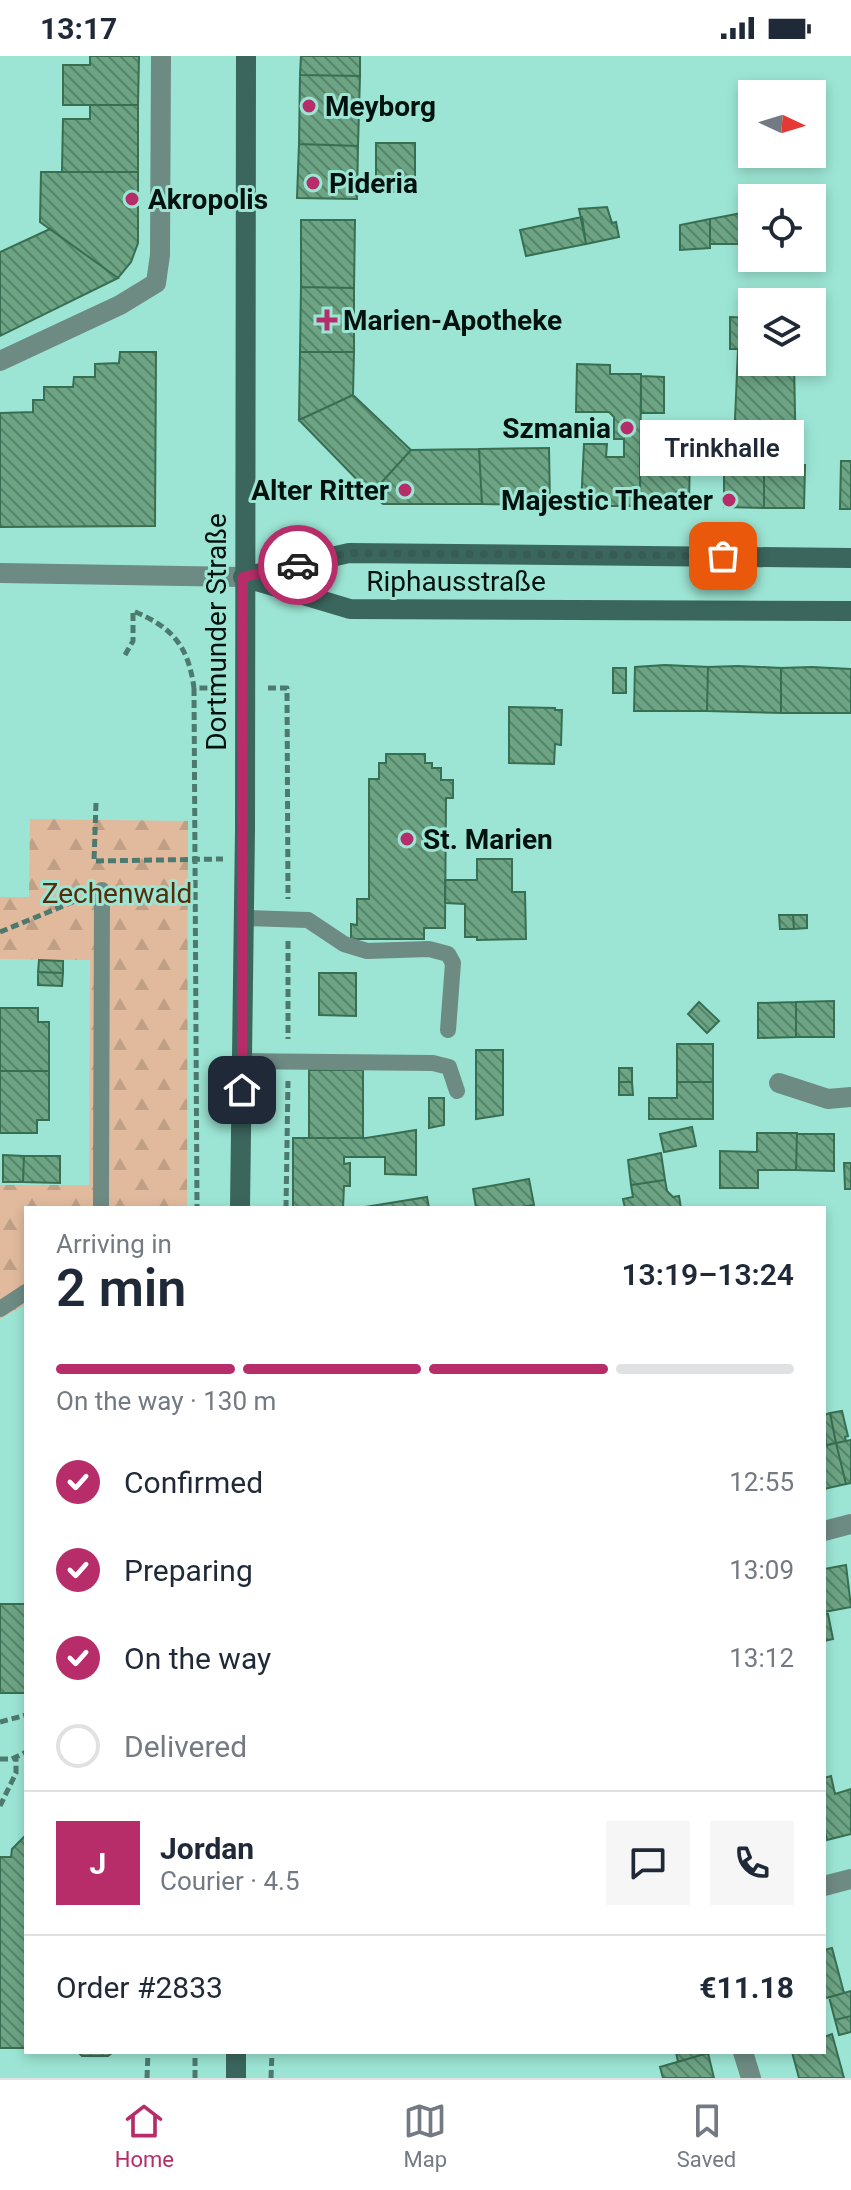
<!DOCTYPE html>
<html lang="en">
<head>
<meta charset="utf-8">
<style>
  :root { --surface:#fff; --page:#f6f6f7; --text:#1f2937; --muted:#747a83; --line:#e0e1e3; --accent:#b62d6a }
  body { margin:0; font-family:Roboto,sans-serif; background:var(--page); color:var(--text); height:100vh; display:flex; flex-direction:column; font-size:30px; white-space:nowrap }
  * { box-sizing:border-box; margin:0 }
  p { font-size:26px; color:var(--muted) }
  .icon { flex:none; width:44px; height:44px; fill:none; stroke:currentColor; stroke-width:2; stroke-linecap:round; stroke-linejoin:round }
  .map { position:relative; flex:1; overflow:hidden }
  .side { position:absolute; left:24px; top:1150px; width:802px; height:848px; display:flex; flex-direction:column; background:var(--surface); border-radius:0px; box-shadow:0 4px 12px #0003 }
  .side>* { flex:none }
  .needle { width:52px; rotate:94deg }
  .controls { position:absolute; left:738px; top:24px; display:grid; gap:16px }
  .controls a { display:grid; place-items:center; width:88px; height:88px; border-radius:0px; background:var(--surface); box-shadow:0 4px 12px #0003; font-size:40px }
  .pin { position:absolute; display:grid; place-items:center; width:68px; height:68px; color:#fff; margin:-34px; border-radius:16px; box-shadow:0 4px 12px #0006 }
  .courier { position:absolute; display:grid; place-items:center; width:80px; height:80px; margin:-40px; border:6px solid #b62d6a; border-radius:50%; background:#fff; color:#222; box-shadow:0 2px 10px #0007 }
  .bubble { position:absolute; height:56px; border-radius:0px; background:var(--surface); box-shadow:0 4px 12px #0003; font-size:26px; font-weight:600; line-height:56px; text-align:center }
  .overview em { font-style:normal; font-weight:600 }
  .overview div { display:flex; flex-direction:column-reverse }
  .overview { display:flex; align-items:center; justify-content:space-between; height:136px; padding:0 32px }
  h1 { font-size:52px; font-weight:600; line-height:60px }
  .bar { display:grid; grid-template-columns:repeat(4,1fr); gap:12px 8px; align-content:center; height:96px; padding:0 32px }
  .bar i { height:10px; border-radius:6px; background:var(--line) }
  .bar .current { background:var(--accent) }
  .bar p { grid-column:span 4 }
  .line { display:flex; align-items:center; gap:20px; padding:0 32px; border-top:2px solid var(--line) }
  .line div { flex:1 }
  .round { display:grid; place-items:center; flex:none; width:84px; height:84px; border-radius:0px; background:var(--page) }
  ol { padding:0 32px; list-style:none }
  li { display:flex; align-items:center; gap:24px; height:88px }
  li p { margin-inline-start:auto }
  li .icon { padding:8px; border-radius:50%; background:var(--accent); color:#fff; stroke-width:4 }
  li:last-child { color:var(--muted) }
  li i { width:44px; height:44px; border:4px solid var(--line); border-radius:50% }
  .status { display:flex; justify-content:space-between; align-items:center; height:56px; padding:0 40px; background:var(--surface); direction:ltr }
  .status svg { height:22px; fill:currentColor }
  .tabs { display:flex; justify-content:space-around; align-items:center; height:112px; border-top:2px solid var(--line); background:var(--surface); font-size:22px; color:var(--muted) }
  .tabs a { display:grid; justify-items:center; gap:4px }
  .tabs .current { color:var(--accent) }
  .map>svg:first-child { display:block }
</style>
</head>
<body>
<div class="status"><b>13:17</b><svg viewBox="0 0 49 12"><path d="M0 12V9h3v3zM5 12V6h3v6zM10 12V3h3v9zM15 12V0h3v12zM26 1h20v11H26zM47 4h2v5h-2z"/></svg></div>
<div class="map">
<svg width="851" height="2022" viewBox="0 0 851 2022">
  <defs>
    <pattern id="forest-firs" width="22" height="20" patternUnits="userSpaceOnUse" patternTransform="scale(2)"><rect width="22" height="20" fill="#e1ba9d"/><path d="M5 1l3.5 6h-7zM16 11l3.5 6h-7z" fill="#bf9f86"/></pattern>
    <pattern id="building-back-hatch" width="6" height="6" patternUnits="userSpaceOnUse" patternTransform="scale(2)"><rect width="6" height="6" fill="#6ca484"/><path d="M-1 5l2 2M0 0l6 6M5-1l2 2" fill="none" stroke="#56846a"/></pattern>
  </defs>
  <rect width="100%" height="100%" fill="#9ce5d4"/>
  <path fill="url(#forest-firs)" d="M30,763L188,765L187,1152H26V1248L0,1263V1129H89L90,904L0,903V841H29Z"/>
  <path fill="url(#building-back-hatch)" stroke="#386f52" stroke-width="2" d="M90,0H139L138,49H63V9H90Z
    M301,0H360V20L300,19Z
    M300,19L360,20L358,90L299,88Z
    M90,49H138V116H62L63,63H90Z
    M376,87H415V136H376Z
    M299,88L358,90L357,143L297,142Z
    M41,116H138V187L131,206L118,222L40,166Z
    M607,151L612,167L616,166L619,181L586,188L579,153Z
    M752,155V188H710V163Z
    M582,161L586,188L526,200L520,174Z
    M710,163V192L680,194V169Z
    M301,164H355L354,232L301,231Z
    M50,173L118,222L0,280V196Z
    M301,231L354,232V296H300Z
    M730,261L752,262V306H794L796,409H733L738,293H730Z
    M120,296H156L155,470L0,471V357L33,356V344H44V331H73L74,321H95V308L119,307Z
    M300,296H354L353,339L299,364Z
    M577,308L610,309V318H641L640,450H581L584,388H607L606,401H624V383H614V361L609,356H576Z
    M641,320L664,321V357H641Z
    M353,339L411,394L371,438L299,364Z
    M664,384H672V391H690L689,451L640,450V401L664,402Z
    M549,392L550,449L482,448L479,393Z
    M479,393L482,448H383L371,438L411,394Z
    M841,405H851V453H840Z
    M724,409H764V452L724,451Z
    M764,409H805L804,452H764Z
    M665,609L708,611L707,655H634L635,611Z
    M738,610L781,612V657L707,655L708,611Z
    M812,611L851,613V657H781V612Z
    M613,612H626V637H613Z
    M509,651L555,652V654H562L561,689L555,688L554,708L509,707Z
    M386,698H425V707H432V712H441V724H453V742H446L445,872H424V883H351V868L357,869V843H369V723H379V707H386Z
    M477,803H512V836H525L526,883L477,884V881H465V848L445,847V824H477Z
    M779,859H793L794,873H780Z
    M793,859H807V872L794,873Z
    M39,904L63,905V917L38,916Z
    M38,916L63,917L62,930L38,929Z
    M319,917H356V960L319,959Z
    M834,945V981H796V946Z
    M699,946L719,965L707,977L688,958Z
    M796,946V981L758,982V947Z
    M0,952H38V966H49V1015H0Z
    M677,988H713V1026H677Z
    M476,994H503V1059L476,1063Z
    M619,1012H632V1026H619Z
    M309,1014H363V1082H309Z
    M0,1015H49V1064H37V1077H0Z
    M619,1026H632L633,1039H619Z
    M677,1026H713V1063H649V1042H677Z
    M429,1042H444V1069L429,1072Z
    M692,1071L696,1090L664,1096L660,1078Z
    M416,1074V1119L385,1118V1101H344V1108L350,1107V1130H344L343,1152H293V1082H366Z
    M757,1077H797L796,1114H758V1132H720V1095L757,1096Z
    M797,1078H834V1115L796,1114Z
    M661,1097L665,1124L631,1129L628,1104Z
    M3,1099L24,1100L23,1126H3Z
    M24,1100H60V1127L23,1126Z
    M844,1107H851V1133H845Z
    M529,1123L534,1149L515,1152H476L473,1133Z
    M665,1124L667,1135L673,1141L679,1140L681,1152H625L623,1143L633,1141L631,1129Z
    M427,1141L429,1152H359Z
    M842,1355L848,1380L845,1381L846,1385L836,1387L830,1357Z
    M830,1357L836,1387L826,1389L824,1359Z
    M851,1384V1427L846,1428L836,1387Z
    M836,1387L846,1428L824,1433V1390Z
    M846,1509L851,1551L824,1556V1513Z
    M0,1548H26V1637H0Z
    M824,1556L828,1558L833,1583L824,1585Z
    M831,1720L835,1738L851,1733V1778L827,1784L824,1771V1722Z
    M26,1779V1992H0V1801H11L12,1793Z
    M832,1892L844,1937L827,1942L824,1940V1894Z
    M851,1935V1960L835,1964L829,1941Z
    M851,1960V1976L839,1979L835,1964Z
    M832,1978L844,2022H799L792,1996H824V1981Z
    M78,1996H113L108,2000H82Z
    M676,1996H704V1998L678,2006Z
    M708,1997L714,2022H663L660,2011Z"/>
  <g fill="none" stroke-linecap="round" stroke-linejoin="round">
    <path stroke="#4d7a6f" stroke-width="5" stroke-dasharray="8 4" stroke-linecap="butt" d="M125,599L133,585V555C172,571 188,589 194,632H222
      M194,632L197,1152
      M268,632H287L288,843
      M96,747L94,805L223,803
      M0,876L80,843
      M288,885V983
      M286,1152L288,1025
      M0,1666L26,1659
      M0,1703H12L26,1696
      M0,1750L16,1717V1701
      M147,2022L148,1996
      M195,2022V1996
      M271,2022L272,1996"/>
    <path stroke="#6d8a83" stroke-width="16" d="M244,862L308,864L344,888L367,895L429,893L448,898L453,907L448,974
      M242,1005L433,1007L449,1011L457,1035
      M101,1152L102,834
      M0,1253L26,1236"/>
    <path stroke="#6d8a83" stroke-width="20" d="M0,305L120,249L156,227L160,199L161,0
      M0,517L243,521
      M779,1027L828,1043L851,1041
      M824,1475L851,1468
      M824,1830L851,1823
      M743,1996L751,2022"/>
    <path stroke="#3b665d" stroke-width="20" d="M247,520L349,497L851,502
      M243,521L350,553L851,555
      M240,1152L245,774L246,0
      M236,2022V1996"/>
  </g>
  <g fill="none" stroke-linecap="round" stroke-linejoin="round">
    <path stroke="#375c53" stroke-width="8" stroke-dasharray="0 14.4" d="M298,509L349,497L723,500"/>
    <path stroke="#b62d6a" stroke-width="10" d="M242,1034L243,521L298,509"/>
  </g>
  <g fill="#b62d6a" stroke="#9ce5d4" stroke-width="3">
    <circle cx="309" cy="50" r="8"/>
    <circle cx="313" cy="127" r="8"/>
    <circle cx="132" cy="143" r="8"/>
    <path d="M323 252h8v8h8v8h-8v8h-8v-8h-8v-8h8z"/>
    <circle cx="627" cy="372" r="8"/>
    <circle cx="405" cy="434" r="8"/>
    <circle cx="729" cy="444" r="8"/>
    <circle cx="407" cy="783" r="8"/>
  </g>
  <g text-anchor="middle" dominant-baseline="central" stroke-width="6" stroke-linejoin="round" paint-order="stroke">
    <g font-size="28" font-weight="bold" fill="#00120e" stroke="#9ce5d4" text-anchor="start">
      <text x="325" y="50">Meyborg</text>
      <text x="329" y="127">Pideria</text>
      <text x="148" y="143">Akropolis</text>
      <text x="343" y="264">Marien-Apotheke</text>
      <text x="611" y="372" text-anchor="end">Szmania</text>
      <text x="389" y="434" text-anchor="end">Alter Ritter</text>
      <text x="713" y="444" text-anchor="end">Majestic Theater</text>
      <text x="423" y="783">St. Marien</text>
    </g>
    <g font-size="28" fill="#00120e" stroke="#9ce5d4">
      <text x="456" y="525">Riphausstraße</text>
      <text transform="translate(216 576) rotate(-90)">Dortmunder Straße</text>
    </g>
    <g font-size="28" fill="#552d08" stroke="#9ce5d4">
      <text x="117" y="837">Zechenwald</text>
    </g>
  </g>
</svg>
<div class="controls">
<a><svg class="needle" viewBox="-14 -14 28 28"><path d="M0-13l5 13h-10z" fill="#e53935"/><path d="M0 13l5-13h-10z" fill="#747a83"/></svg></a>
<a><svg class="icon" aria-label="locate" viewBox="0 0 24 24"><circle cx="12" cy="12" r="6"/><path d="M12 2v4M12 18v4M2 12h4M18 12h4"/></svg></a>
<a><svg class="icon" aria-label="layers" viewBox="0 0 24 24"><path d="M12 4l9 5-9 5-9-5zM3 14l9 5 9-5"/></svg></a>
</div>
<div class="pin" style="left:723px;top:500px;background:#ea580c"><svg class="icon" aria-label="bag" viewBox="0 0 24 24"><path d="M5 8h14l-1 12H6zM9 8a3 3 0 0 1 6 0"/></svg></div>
<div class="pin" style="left:242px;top:1034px;background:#1f2937"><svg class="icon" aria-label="home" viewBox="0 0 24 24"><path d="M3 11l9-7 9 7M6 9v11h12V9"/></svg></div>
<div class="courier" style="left:298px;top:509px"><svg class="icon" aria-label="car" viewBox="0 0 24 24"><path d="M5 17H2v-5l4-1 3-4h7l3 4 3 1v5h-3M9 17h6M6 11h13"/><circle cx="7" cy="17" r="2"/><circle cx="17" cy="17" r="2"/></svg></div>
<div class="bubble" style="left:640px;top:364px;width:164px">Trinkhalle</div>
<section class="side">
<div class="overview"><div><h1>2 min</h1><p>Arriving in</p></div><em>13:19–13:24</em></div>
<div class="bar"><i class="current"></i><i class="current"></i><i class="current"></i><i></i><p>On the way · 130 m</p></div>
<ol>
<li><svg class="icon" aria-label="check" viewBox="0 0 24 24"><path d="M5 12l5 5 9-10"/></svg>Confirmed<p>12:55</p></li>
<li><svg class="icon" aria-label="check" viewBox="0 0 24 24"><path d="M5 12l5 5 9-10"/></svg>Preparing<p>13:09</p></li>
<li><svg class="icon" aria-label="check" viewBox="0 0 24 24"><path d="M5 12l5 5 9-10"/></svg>On the way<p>13:12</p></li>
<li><i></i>Delivered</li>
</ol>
<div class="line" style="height:144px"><b class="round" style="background:var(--accent);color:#fff">J</b><div><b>Jordan</b><p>Courier · 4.5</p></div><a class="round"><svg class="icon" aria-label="chat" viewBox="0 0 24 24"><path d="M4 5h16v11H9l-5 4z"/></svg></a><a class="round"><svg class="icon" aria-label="phone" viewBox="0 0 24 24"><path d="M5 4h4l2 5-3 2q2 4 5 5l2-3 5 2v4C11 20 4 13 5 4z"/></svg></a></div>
<div class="line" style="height:104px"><div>Order #2833</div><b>€11.18</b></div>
</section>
</div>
<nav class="tabs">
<a class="current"><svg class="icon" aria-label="home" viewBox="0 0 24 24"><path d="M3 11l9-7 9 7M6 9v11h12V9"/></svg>Home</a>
<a><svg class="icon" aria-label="map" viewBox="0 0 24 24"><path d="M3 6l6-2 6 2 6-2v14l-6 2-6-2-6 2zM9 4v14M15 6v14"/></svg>Map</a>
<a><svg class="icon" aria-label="saved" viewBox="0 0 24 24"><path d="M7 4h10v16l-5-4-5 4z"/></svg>Saved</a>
</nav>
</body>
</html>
